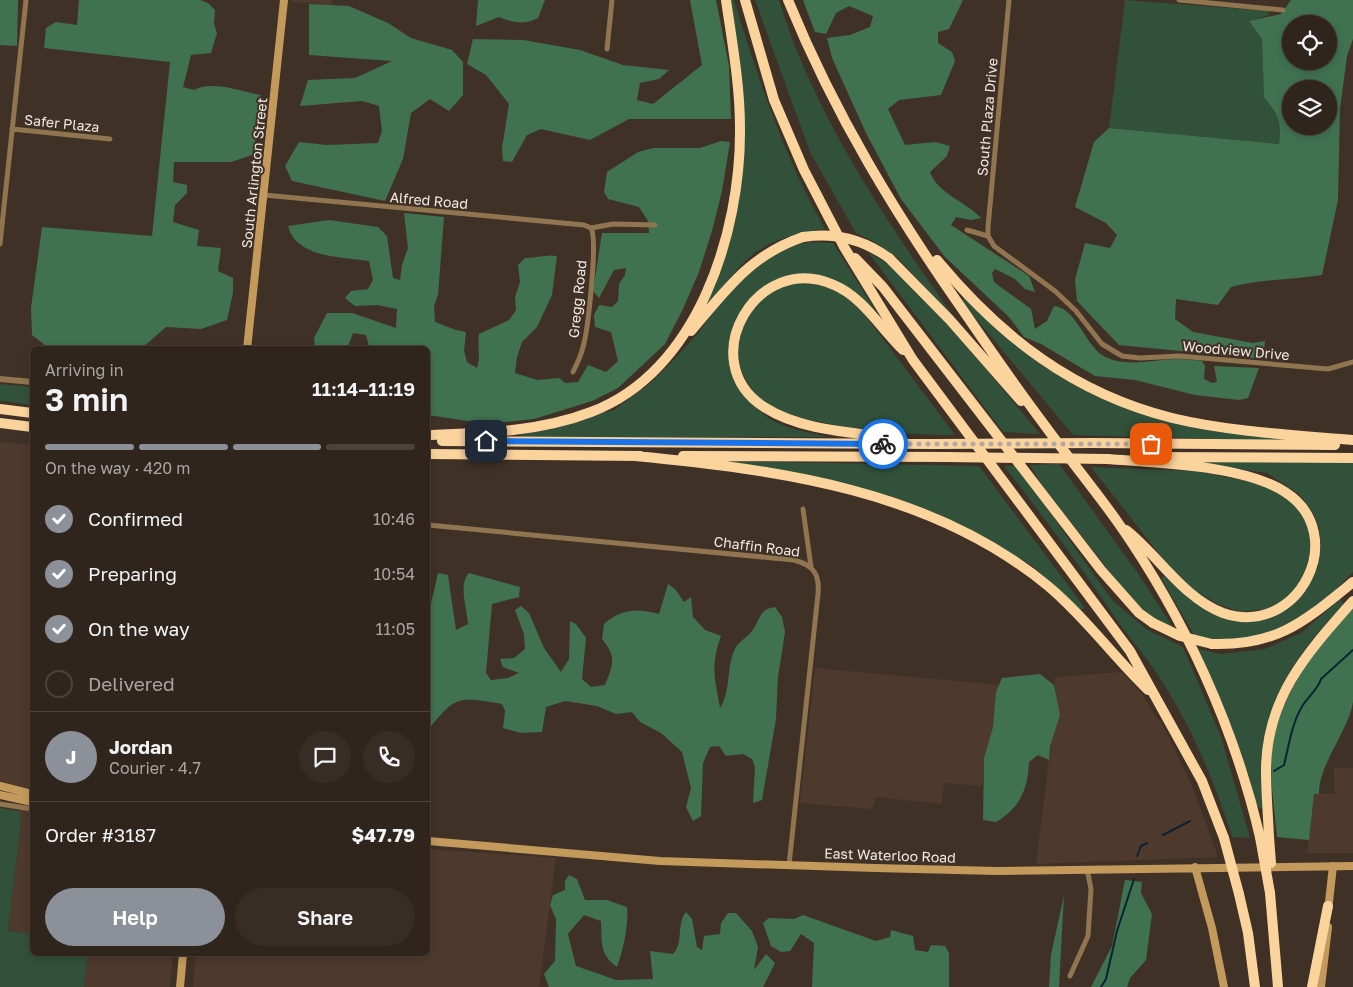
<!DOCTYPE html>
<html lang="en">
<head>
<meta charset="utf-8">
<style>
  :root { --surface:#30251c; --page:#382d25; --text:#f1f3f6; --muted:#a8a5a3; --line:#4b423b; --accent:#8c9099 }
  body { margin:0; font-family:"Golos Text",sans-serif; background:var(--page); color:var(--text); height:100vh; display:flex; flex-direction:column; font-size:19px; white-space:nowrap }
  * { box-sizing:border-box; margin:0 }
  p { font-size:16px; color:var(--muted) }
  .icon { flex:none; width:28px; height:28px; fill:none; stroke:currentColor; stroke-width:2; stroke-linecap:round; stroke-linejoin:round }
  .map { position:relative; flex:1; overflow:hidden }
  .sheet { position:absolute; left:30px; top:346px; width:400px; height:610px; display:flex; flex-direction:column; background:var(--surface); border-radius:8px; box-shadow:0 2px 8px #0003,0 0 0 1px var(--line) }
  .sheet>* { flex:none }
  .fabs { position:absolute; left:1282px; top:15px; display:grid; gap:10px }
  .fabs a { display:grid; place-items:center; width:55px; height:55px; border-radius:50%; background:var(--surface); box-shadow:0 2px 8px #0003,0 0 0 1px var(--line); font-size:25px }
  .pin { position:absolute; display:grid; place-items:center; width:42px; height:42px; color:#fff; margin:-21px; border-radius:10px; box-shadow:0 2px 8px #0006 }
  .courier { position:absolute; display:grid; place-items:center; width:50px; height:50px; margin:-25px; border:4px solid #1a73e8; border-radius:50%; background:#fff; color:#222; box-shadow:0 1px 6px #0007 }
  .summary em { font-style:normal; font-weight:600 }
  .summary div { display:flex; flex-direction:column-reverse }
  .summary { display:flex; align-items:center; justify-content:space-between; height:85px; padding:0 15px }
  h1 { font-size:32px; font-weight:600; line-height:38px }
  .bar { display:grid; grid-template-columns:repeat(4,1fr); gap:8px 5px; align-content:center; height:60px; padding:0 15px }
  .bar i { height:6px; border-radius:4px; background:var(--line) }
  .bar .current { background:var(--accent) }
  .bar p { grid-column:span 4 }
  .line { display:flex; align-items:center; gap:12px; padding:0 15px; border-top:1px solid var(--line) }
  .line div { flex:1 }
  .round { display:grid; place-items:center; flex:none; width:52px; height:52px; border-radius:26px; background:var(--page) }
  ol { padding:0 15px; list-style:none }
  li { display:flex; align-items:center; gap:15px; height:55px }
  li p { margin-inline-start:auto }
  li .icon { padding:5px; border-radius:50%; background:var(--accent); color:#fff; stroke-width:4 }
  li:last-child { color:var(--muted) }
  li i { width:28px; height:28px; border:2px solid var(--line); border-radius:50% }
  .cta { display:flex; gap:10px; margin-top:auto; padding:10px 15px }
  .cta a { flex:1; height:58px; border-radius:30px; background:var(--accent); color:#fff; font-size:20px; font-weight:600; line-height:58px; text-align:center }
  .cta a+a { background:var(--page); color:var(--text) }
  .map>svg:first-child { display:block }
</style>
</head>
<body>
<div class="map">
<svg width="1353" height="987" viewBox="0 0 1353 987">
  <rect width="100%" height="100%" fill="#403126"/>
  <path fill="#4e3a2c" d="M292,0H332V5L291,2Z
    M0,442L32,445V789L0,783Z
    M815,668L999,685L993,727L984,758L982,786L944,783L942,804L876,797L872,809L800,803Z
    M1122,672L1141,693L1165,730L1193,788L1218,857L1036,864L1054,719L1055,677Z
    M1334,768H1353V853H1307L1314,794H1335Z
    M19,808L32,810V934L8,931L21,821Z
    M428,849L556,858L539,987H193L196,954H428Z
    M88,954H173L170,987H84Z"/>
  <path fill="#31513b" d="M729,0H734C758,78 784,157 825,229C803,232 779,237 759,250C737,264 720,293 702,313L742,170Z
    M755,0H779C815,118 888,223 958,323L898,258L873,241L856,233L810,152Z
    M1125,0L1267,11L1270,15L1249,21L1262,39L1264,98C1278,112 1282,124 1279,144L1109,128Z
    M810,242L833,243L879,316L829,279C814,281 780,281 768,287C730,303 726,358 742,391C747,401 758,409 766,416C782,429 809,432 828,437H521L520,432L614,410L648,385L671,363L699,332L720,303L763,259L784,247Z
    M868,252L894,268L932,304L1040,434L1003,432Z
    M799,282C827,285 843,291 862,311L955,435C909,435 864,431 819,422C803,418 786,416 772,408C757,400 745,382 740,367C737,356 737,336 742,326C758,298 766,289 799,282Z
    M963,296L1018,345L1124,405L1288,438V441L1073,435L963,303Z
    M0,384L32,387V405L0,401Z
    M1202,459L1353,461V572L1316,610L1260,637L1215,640L1194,635L1161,578L1164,576L1208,610L1235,619L1291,603L1309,585L1318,567L1321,545L1319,528L1313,513L1299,494L1267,473L1199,463Z
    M716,461L979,466L1085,608L1080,610L1033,566L946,519L890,496L801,476Z
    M1059,464L1139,575L1174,629L1153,619L1138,608L1042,485L1030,465Z
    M1004,466H1017L1112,600L1146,629L1183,647L1221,737L1250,838L1232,837C1213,776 1188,718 1151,665C1141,651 1129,637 1119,623C1082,569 1044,517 1004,466Z
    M1091,467L1195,471L1262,484L1296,505L1309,525L1311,551L1300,585L1282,602L1265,609L1240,612L1218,604L1193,590L1167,564Z
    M1340,599L1344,604C1315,634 1274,682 1269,726C1265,753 1266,782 1265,810L1257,807L1199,649L1221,654L1265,649L1301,633Z
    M0,808L19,811L21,821L8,931L32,934V954H88L84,987H0Z"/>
  <path fill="#407250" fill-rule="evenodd" d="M0,0H18L17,46L0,45Z
    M79,0H200L208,3L215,10L214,24L217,33L211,53L191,55L183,87L194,90C211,80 241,91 260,95L264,103L252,155L231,162H174L173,182L187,185V193L175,205L173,222L199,230L197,246L221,248L218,271L233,278V293L227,320L201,329L166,327L142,348L50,349L32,335L31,308L42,227L152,236L170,62L44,48L46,28L56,22L77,25Z
    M478,0H545L538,18C523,25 514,23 499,17L476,26Z
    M690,0H716L729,66L731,119H629L590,140L541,129L527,135L512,162L503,161L502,148L509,104L486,75L467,64L473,39L523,40L580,50L623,65L669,70L659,79L640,83L637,100L653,104L702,65Z
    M803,0H963L949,29L938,32V43L952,52L955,61L941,95L899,100L888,109L905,145L935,142L950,146L947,156L930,172C938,194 965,201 981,218L971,220L956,217L951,225L1029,276L1035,292L1025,289L1015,279L995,269L992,273L994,282L1031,309L1035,329L1047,321L1054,306C1076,308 1085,344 1102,355C1124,369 1154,359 1178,359C1186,359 1194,360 1202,361L1205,366L1204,379L1212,383L1217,382L1214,366L1259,368L1248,398L1239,400L1195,395L1135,380L1095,376L1041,344L1024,337L1009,317L945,257L901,199L866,133L832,58L827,38L850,35L870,27L873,16L849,6L836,13L826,34L815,32Z
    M1291,0H1353V39L1347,56L1340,109L1338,200L1322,275C1291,280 1260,279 1231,287L1218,305L1176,299L1175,319L1193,332L1253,343L1265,341L1263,359L1119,345L1077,301L1075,280L1085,243L1110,248L1117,235L1106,223L1075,207L1094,142L1109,128L1279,144C1282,124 1278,112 1264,98L1262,39L1249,21L1281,14ZM1291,24H1329V61H1291ZM1291,89H1329V126H1291Z
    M309,4L349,6L388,23L411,38L452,50L463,62V95L449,111L430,99L411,113L403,159L385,201L292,181L285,166L299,142L327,145L378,143L382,131L379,106L362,101L300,106L308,80L355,78L392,61L309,55Z
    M721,141L730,142L722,191L712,231L699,272L682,311L665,344L618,388L592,401L534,419L488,424L428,415V349H370L366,335L353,333L347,349H315L314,338L327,313H352L396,328L397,309L377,305L355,306L345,298L351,291L368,289L373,280L369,261C342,257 296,258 288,226L329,220L378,227L387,236L393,278L400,280L402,265L408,248L404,213L444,217L438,295L434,306L435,322L456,330L466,332L464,351L467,362L477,368C481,354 477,347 479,334L509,320L516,310L515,297L520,282L518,265L525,258C536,258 546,254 557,256L552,295L537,327L522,342L517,357L515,373L537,380L559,378L565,383L578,382L588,365L606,372L618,361L611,332L595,327L594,315L599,305L612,307L618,301L619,284L625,275L626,268L614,270L599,298L593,291L602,233H649L648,221L639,207L608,199L604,192L607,172L638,152L653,148H700Z
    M438,573L448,575L456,630L468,624C467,609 458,584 469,573L520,587L519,597L492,604L486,673L491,680L508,678L519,673L503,667L500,659L514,658L525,649L524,634L515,610L521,606L529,613L544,648L561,672L569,659L570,621L576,624L586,638L582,679L591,687L605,685C613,665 617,657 602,639L604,624C621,609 637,608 659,614L668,584L675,589L684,602L691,597L693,617L705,630L721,636C710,667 715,678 720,708C731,691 726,670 734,651C738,641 746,639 752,631C760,620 759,609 775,607L782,617L785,632L778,677L776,719L762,800L753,803L755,767L752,759L743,754L726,756L719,746L710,747L703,763L701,816L693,821L686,807L691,788L682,752L661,733L640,722L632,712L616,714L597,706L565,701L546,707L542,732L521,733L503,728L505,711L502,704C458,697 456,695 428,730V617Z
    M1353,599C1353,630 1353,672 1353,702C1349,730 1318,765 1319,794H1314L1309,840L1277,837C1275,813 1271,788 1271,764C1272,701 1318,648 1353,599Z
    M1040,674L1054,685L1060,715L1050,746L1049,760L1038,755L1029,762C1028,789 1020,808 996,822L983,820L984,758L993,727L996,692L1002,678Z
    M569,875L577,879L585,900H607L627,907C629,924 623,951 617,967C599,954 602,942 601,921L584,915L568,934L576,966L616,980L653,979L650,951L673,954C684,943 676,924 686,912L692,919L697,947L702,950L704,936L720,934L721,923L728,913H736L752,931L758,947L754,970L766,954L775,963L763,987H549L544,974L555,961L556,919L550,905L553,895L565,890V881Z
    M1125,880L1142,882L1141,893L1152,914L1146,960L1130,978L1127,987H1091L1112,946Z
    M1064,895L1059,987H1049L1051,955Z
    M803,915L876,941L890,937L891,930L913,936L915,950L928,952L931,945L945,946L949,953V987H812L814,943L801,934L790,951L781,952L771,946L763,923L769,918L794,919Z"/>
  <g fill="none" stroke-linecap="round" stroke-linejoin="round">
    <path stroke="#082435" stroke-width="2" d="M1274,771L1284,765C1289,745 1292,722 1303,705C1309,696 1318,689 1321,679L1353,650
      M1163,835L1190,821
      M1137,856L1141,846L1147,843
      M1101,987L1106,979L1117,931L1134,879"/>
    <path stroke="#907550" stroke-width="5" d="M1009,0L988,227V236L994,246L1055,291L1076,311L1102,344L1122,356L1140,358L1179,356L1328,369L1353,362
      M1179,0L1283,10
      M607,49L612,0
      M12,129L110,139
      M264,195L584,225L591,228
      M591,228L613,224L655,225
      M967,230L988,236
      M0,244L26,0
      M573,372C577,364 581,356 583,347C588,330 598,240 591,228
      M803,509L811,567
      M428,525L794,560C813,565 820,574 818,594L789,865
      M0,804L32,809
      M1070,976L1088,936L1091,889L1087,869"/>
    <path stroke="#907550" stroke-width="6" d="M0,379L32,382"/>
    <path stroke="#c3995c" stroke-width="8" d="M247,349L284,0
      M0,786L32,794
      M0,795L32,802
      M428,841L660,861L875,868L997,871L1353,866
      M1195,867L1212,928L1224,987
      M1328,911L1333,866
      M180,987L183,954
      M1321,987L1328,927"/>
    <path stroke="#fbd39d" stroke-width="10" d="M745,0L774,100L804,170L844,247L913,360L1130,651L1202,781L1224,838
      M788,0C835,115 896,215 967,316C993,354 1019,391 1046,427C1070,460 1096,491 1119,524C1184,617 1234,726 1260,837
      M855,258L883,287L1101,570L1139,613L1153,623
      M889,258L950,320L1021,401
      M937,260C1001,337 1073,393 1172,418C1231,432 1293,435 1353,440
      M691,331C726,290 750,255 803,237
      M0,409L32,413
      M0,423L32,427
      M428,435C483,433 539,432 591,412C698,372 741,232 740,128C740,85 732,42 726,0
      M901,439C856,432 803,432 764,407C693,361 757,250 834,285C863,297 881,329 903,350
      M442,441L936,444
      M1093,443L1335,445
      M428,454L641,456
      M635,456C780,470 932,490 1048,586C1085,617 1113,656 1148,690
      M683,456L947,457
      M1153,457L1353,458
      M1107,459C1157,463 1244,465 1285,492C1351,534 1299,639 1223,613C1183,598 1158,555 1126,530
      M1212,644C1278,646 1305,621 1353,582
      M1269,837C1268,815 1266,792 1266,769C1267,696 1308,652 1353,601
      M1270,893L1278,987
      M1239,894L1248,933L1255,987
      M1312,987L1328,906"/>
    <path stroke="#fbd39d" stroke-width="10" d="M803,237C834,232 864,240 889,258
      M936,444L1093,443
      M947,457L1107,459
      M1153,623L1180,636L1212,644
      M1260,837L1270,893
      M1269,837L1271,863
      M1224,838L1239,894"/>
  </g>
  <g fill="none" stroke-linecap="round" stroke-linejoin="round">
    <path stroke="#b4a8a0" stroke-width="5" stroke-dasharray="0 9" d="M883,444H1151"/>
    <path stroke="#1a73e8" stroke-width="6" d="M486,441L883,444"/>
  </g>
  <g text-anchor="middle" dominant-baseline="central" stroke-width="4" stroke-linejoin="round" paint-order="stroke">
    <g font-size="14" fill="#f2e8e2" stroke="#403126">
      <text transform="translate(987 117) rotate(-85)">South Plaza Drive</text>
      <text transform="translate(62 123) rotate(6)">Safer Plaza</text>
      <text transform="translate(254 173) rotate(-84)">South Arlington Street</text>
      <text transform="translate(429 200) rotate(5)">Alfred Road</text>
      <text transform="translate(577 299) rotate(-84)">Gregg Road</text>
      <text transform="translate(1236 350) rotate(5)">Woodview Drive</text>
      <text transform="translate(757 546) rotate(7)">Chaffin Road</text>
      <text transform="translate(890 855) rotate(2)">East Waterloo Road</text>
    </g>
  </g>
</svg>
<div class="fabs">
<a><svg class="icon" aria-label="locate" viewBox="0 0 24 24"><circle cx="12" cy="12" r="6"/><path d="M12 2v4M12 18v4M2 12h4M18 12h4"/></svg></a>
<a><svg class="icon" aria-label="layers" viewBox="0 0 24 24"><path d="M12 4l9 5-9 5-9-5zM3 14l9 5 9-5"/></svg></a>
</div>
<div class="pin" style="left:1151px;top:444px;background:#ea580c"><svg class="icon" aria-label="bag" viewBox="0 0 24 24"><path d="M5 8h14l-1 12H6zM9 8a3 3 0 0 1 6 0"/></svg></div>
<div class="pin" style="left:486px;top:441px;background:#1f2937"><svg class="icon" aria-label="home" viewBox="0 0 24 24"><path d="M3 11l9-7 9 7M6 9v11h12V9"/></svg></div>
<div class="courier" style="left:883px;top:444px"><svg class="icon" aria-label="bike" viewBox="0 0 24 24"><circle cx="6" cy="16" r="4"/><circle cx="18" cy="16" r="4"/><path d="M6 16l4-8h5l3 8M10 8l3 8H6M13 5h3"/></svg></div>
<section class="sheet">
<div class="summary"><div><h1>3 min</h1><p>Arriving in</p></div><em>11:14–11:19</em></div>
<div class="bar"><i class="current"></i><i class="current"></i><i class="current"></i><i></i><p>On the way · 420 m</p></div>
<ol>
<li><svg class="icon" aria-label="check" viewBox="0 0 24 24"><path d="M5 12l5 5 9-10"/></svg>Confirmed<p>10:46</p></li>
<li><svg class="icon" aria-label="check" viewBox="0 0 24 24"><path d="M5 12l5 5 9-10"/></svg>Preparing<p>10:54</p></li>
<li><svg class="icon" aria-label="check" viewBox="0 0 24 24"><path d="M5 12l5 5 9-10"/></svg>On the way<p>11:05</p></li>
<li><i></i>Delivered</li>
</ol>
<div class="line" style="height:90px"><b class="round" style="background:var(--accent);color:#fff">J</b><div><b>Jordan</b><p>Courier · 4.7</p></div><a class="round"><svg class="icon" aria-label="chat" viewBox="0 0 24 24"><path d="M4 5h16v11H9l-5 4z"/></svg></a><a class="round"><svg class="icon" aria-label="phone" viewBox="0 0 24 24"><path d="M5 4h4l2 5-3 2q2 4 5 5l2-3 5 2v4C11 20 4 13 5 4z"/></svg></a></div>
<div class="line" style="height:65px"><div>Order #3187</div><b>$47.79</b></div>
<div class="cta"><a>Help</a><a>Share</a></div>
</section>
</div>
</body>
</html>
